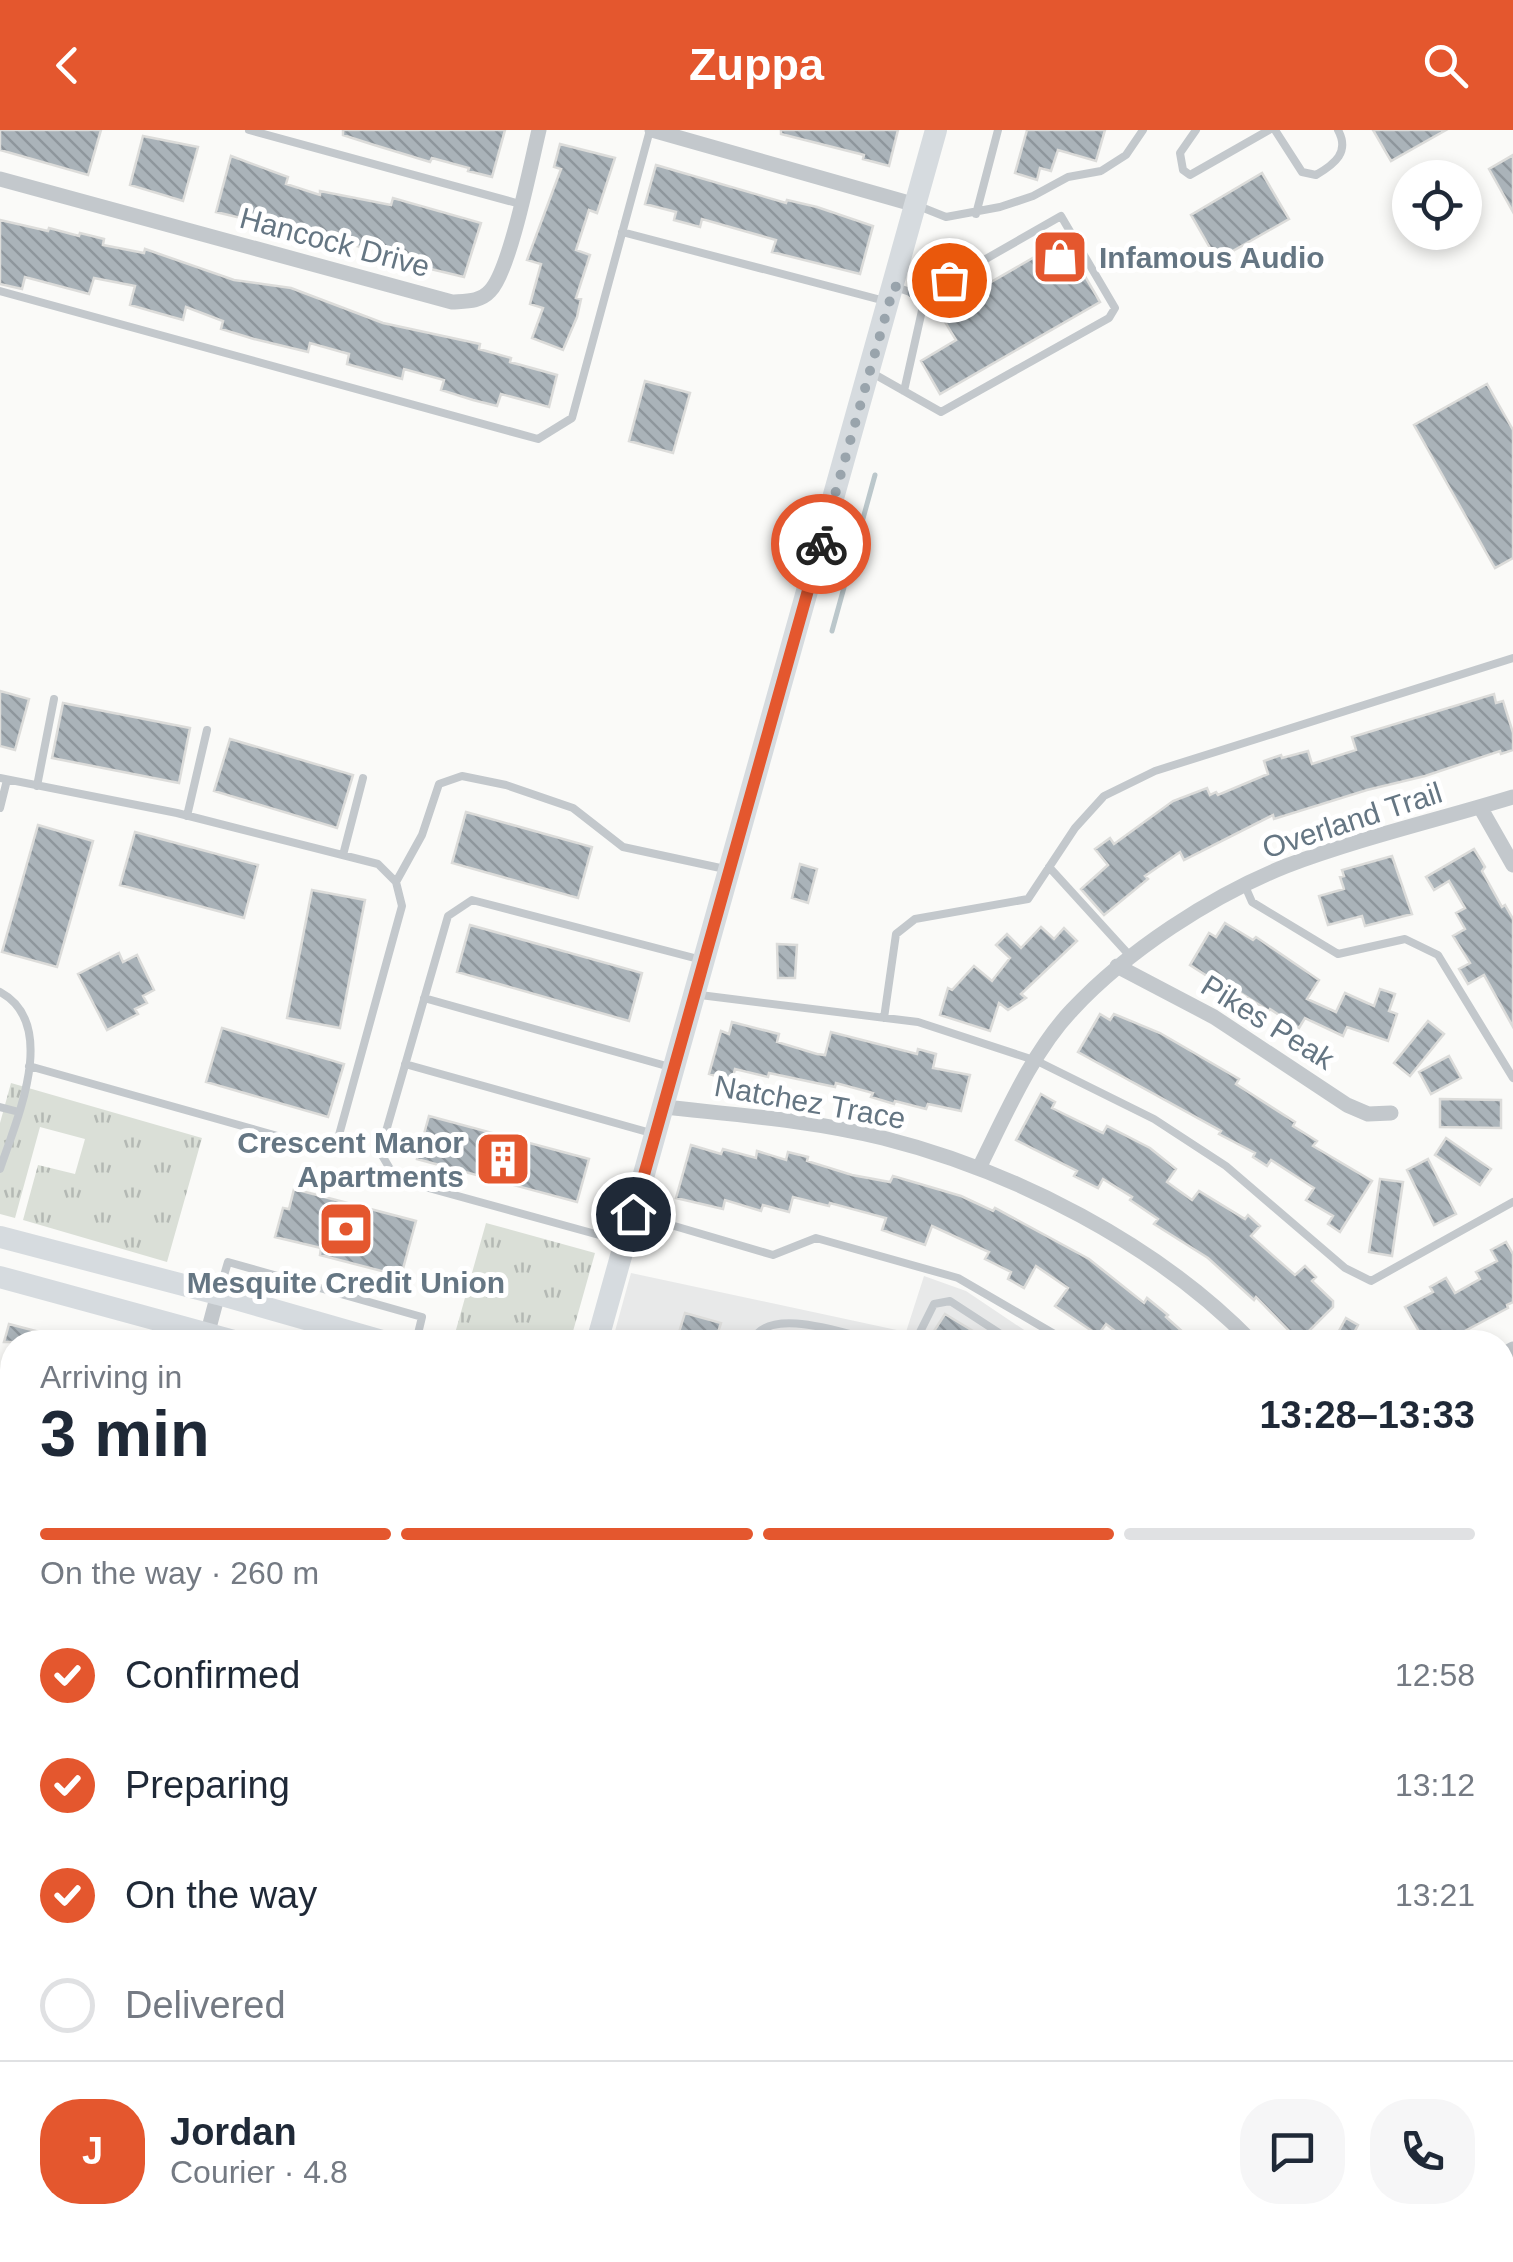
<!DOCTYPE html>
<html lang="en">
<head>
<meta charset="utf-8">
<style>
  :root { --surface:#fff; --page:#f6f6f7; --text:#1f2937; --muted:#747a83; --line:#e0e1e3; --accent:#e4572e }
  body { margin:0; font-family:Arial,sans-serif; background:var(--page); color:var(--text); height:100vh; display:flex; flex-direction:column; font-size:38px; white-space:nowrap }
  * { box-sizing:border-box; margin:0 }
  p { font-size:32px; color:var(--muted) }
  .icon { flex:none; width:55px; height:55px; fill:none; stroke:currentColor; stroke-width:2; stroke-linecap:round; stroke-linejoin:round }
  .map { position:relative; flex:1; overflow:hidden }
  .drawer { position:absolute; left:0px; top:1200px; width:1515px; height:932px; display:flex; flex-direction:column; background:var(--surface); border-radius:40px 40px 0 0; box-shadow:0 5px 15px #0003 }
  .drawer>* { flex:none }
  .fabs { position:absolute; left:1392px; top:30px; display:grid; gap:20px }
  .fabs a { display:grid; place-items:center; width:90px; height:90px; border-radius:50%; background:var(--surface); box-shadow:0 5px 15px #0003; font-size:50px }
  .pin { position:absolute; display:grid; place-items:center; width:85px; height:85px; color:#fff; margin:-42px; border:5px solid #fff; border-radius:50%; box-shadow:0 2px 10px #0007 }
  .courier { position:absolute; display:grid; place-items:center; width:100px; height:100px; margin:-50px; border:8px solid #e4572e; border-radius:50%; background:#fff; color:#222; box-shadow:0 2px 12px #0007 }
  .summary em { font-style:normal; font-weight:800 }
  .summary div { display:flex; flex-direction:column-reverse }
  .summary { display:flex; align-items:center; justify-content:space-between; height:170px; padding:0 40px }
  h1 { font-size:65px; font-weight:800; line-height:75px }
  .bar { display:grid; grid-template-columns:repeat(4,1fr); gap:15px 10px; align-content:center; height:120px; padding:0 40px }
  .bar i { height:12px; border-radius:8px; background:var(--line) }
  .bar .on { background:var(--accent) }
  .bar p { grid-column:span 4 }
  .line { display:flex; align-items:center; gap:25px; padding:0 40px; border-top:2px solid var(--line) }
  .line div { flex:1 }
  .round { display:grid; place-items:center; flex:none; width:105px; height:105px; border-radius:40px; background:var(--page) }
  ol { padding:0 40px; list-style:none }
  li { display:flex; align-items:center; gap:30px; height:110px }
  li p { margin-inline-start:auto }
  li .icon { padding:10px; border-radius:50%; background:var(--accent); color:#fff; stroke-width:4 }
  li:last-child { color:var(--muted) }
  li i { width:55px; height:55px; border:5px solid var(--line); border-radius:50% }
  header { display:flex; justify-content:space-between; align-items:center; height:130px; padding:0 40px; background:var(--accent); color:#fff; font-size:45px; font-weight:800 }
  .map>svg:first-child { display:block }
</style>
</head>
<body>
<header><svg class="icon" aria-label="back" viewBox="0 0 24 24"><path d="M15 5l-7 7 7 7"/></svg>Zuppa<svg class="icon" aria-label="search" viewBox="0 0 24 24"><circle cx="10" cy="10" r="6"/><path d="M15 15l6 6"/></svg></header>
<div class="map">
<svg width="1513" height="2132" viewBox="0 0 1513 2132">
  <defs>
    <pattern id="grass-tufts" width="24" height="20" patternUnits="userSpaceOnUse" patternTransform="scale(2.5)"><rect width="24" height="20" fill="#dadfd7"/><path d="M3 7l-1-3M5 7V3M7 7l1-3M15 17l-1-3M17 17v-4M19 17l1-3" fill="none" stroke="#b4b9b4"/></pattern>
    <pattern id="building-back-hatch" width="6" height="6" patternUnits="userSpaceOnUse" patternTransform="scale(2.5)"><rect width="6" height="6" fill="#aab3b9"/><path d="M-1 5l2 2M0 0l6 6M5-1l2 2" fill="none" stroke="#8e969c"/></pattern>
  </defs>
  <rect width="100%" height="100%" fill="#fafaf8"/>
  <path fill="#e8e9e9" d="M631,1143L906,1202L924,1146L966,1161L1042,1212H612Z
    M1508,2058L1513,2062V2132H1401L1418,2120H1502L1503,2062Z"/>
  <path fill="url(#grass-tufts)" d="M11,953L202,1008L167,1132L23,1090L38,1035L75,1044L85,1009L40,997L15,1088L0,1084V993Z
    M486,1093L595,1123L570,1212H473L454,1207Z"/>
  <g fill="none" stroke-linecap="round" stroke-linejoin="round">
    <path stroke="#bbc7cb" stroke-width="5" d="M832,501L875,345"/>
  </g>
  <path fill="url(#building-back-hatch)" stroke="#dcdcda" stroke-width="2.5" d="M0,0H101L88,45L0,20Z
    M343,0H505L492,47L468,41L469,38L432,28L430,32L371,14L343,5Z
    M781,0H898L889,36L863,29L864,25L781,4Z
    M1027,0H1105L1096,31L1058,20L1051,41L1040,38L1037,50L1015,43Z
    M1373,0H1446L1391,31Z
    M143,6L198,17L183,71L130,55Z
    M560,14L615,28L597,83L589,80L576,120L590,125L576,168L581,169L577,187L563,220L532,208L543,178L530,174L541,134L527,130L561,39L554,37Z
    M1513,25V82L1489,39Z
    M231,26L288,47L286,54L320,65V61L391,75L393,68L481,93L464,147L410,134L412,127L373,114L371,120L242,84L241,88L216,82Z
    M656,35L786,73L787,70L817,77L873,96L860,144L772,122L776,110L702,89L700,97L674,90L676,82L645,74Z
    M1262,43L1289,89L1217,130L1191,85Z
    M0,90L48,101L49,98L79,106L80,103L104,109L103,115L144,123L145,119L234,150L291,158L383,193L480,214L479,219L511,228L510,232L557,245L549,277L501,264L497,276L473,270L441,260L444,250L404,239L402,249L347,234L349,224L310,213L308,222L254,209L221,199L223,191L186,177L183,190L158,183L130,175L135,156L94,148L89,164L25,147L22,159L0,154Z
    M1064,110L1100,172L940,264L921,231L956,210L939,182Z
    M645,251L690,263L673,323L629,311Z
    M1487,254L1513,300V428L1495,438L1414,295Z
    M0,561L29,569L15,620L0,616Z
    M1494,564L1496,573L1503,571L1513,603V620L1501,624L1500,621L1425,646L1367,660L1274,689L1273,685L1184,730L1180,722L1145,746L1148,749L1104,785L1081,759L1108,735L1095,719L1110,708L1114,714L1173,671L1207,658L1210,665L1216,662L1218,665L1268,644L1264,631L1281,625L1282,628L1308,621L1312,634L1356,620L1352,607Z
    M63,573L190,598L179,653L52,628Z
    M230,609L353,645L337,698L214,661Z
    M466,682L592,717L578,768L452,733Z
    M38,695L93,711L57,837L2,822Z
    M135,702L258,735L244,788L120,755Z
    M1474,719L1485,737L1482,741L1502,777L1505,775L1513,789V897L1484,845L1468,854L1459,839L1470,833L1453,806L1465,799L1456,783L1465,778L1449,751L1434,760L1426,747Z
    M1392,726L1412,784L1365,796L1362,786L1328,795L1319,766L1344,759L1340,747L1344,746L1342,740Z
    M800,734L817,739L808,773L792,768Z
    M312,760L365,770L340,898L287,888Z
    M1225,793L1253,810L1256,807L1319,850L1307,869L1336,882L1345,863L1374,876L1380,859L1395,864L1389,881L1397,884L1388,911L1347,897L1343,906L1305,888L1299,898L1270,879L1269,881L1239,862L1237,865L1190,835L1209,803L1216,807Z
    M470,795L642,843L629,891L457,842Z
    M1041,797L1054,809L1064,798L1077,811L1021,864L1026,868L1008,880L999,873L990,901L940,885L948,858L952,860L974,836L992,851L1010,828L996,815L1007,804L1021,818Z
    M777,814L797,815L795,848H778Z
    M119,823L123,832L137,825L154,860L143,866L147,873L135,879L138,884L107,900L78,844Z
    M1100,884L1110,890L1114,884L1160,903L1239,949L1236,954L1295,992L1293,996L1317,1011L1313,1016L1372,1051L1340,1102L1328,1094L1333,1086L1306,1070L1314,1058L1271,1030L1267,1036L1253,1027L1255,1023L1219,1004L1221,1001L1078,922Z
    M1428,891L1444,904L1410,946L1394,933Z
    M732,892L779,904L777,912L817,924L825,925L831,902L917,924L918,919L936,924L933,938L970,945L961,981L928,974L926,979L895,971L894,974L871,967L873,963L836,953L835,957L769,943L768,947L735,939L732,951L709,944L721,901L729,904Z
    M222,898L344,934L328,987L206,952Z
    M1449,926L1461,948L1431,964L1419,942Z
    M1041,964L1055,972L1052,978L1103,1003L1107,996L1150,1018L1176,1039L1167,1052L1192,1070L1199,1061L1245,1089L1248,1085L1260,1096L1251,1106L1295,1145L1305,1136L1316,1147L1312,1151L1333,1171V1177L1299,1211L1256,1167L1254,1170L1208,1128L1154,1094L1158,1089L1130,1070L1132,1067L1103,1049L1098,1058L1074,1046L1077,1041L1016,1010Z
    M1440,969L1501,970V998L1440,997Z
    M429,986L589,1029L577,1072L417,1029Z
    M1446,1008L1491,1039L1480,1055L1435,1025Z
    M691,1015L721,1024L723,1019L756,1028L757,1021L786,1030L788,1022L808,1027L807,1031L852,1045L890,1052L893,1046L961,1066L993,1081L995,1078L1089,1129L1144,1173L1147,1168L1168,1185L1166,1187L1194,1212H1129L1106,1194L1098,1205L1055,1176L1068,1158L1036,1136L1024,1158L1008,1149L1011,1142L985,1129L989,1122L932,1096L925,1115L882,1100L886,1088L830,1073L829,1076L793,1067L789,1082L763,1075L761,1081L725,1070L723,1079L676,1068Z
    M1428,1029L1456,1084L1434,1095L1407,1040Z
    M1380,1049L1403,1052L1392,1126L1369,1122Z
    M294,1059L416,1091L401,1146L320,1125L321,1118L275,1107L283,1078L289,1079Z
    M1506,1112L1513,1124V1172L1507,1175L1508,1178L1444,1212H1425L1405,1177L1433,1162L1430,1157L1446,1148L1455,1163L1480,1149L1476,1142L1497,1131L1491,1120Z
    M685,1183L721,1193L715,1212H676Z
    M945,1184L991,1212H927Z
    M1346,1188L1358,1195L1349,1212H1333Z
    M9,1194L62,1208L61,1212H4Z"/>
  <g fill="none" stroke-linecap="round" stroke-linejoin="round">
    <path stroke="#c3c8cc" stroke-width="8" d="M249,0L520,74
      M1196,0L1180,23L1183,40L1190,45L1269,0
      M1275,0L1302,42L1316,45C1335,34 1350,22 1338,0
      M916,75L946,87L1000,77L1033,66L1068,47L1101,41L1126,25L1143,0
      M976,84L998,0
      M622,102L885,171
      M0,161L538,309L572,288L650,0
      M874,244L941,282L1109,188L1115,178L1061,86L921,166L896,157
      M904,261L923,176L921,166
      M0,648L177,683L378,734L396,752L402,776L339,1005L320,1015L306,1014L29,936
      M37,656L54,569
      M0,678L7,650
      M187,686L207,600
      M343,725L363,648
      M1049,737L1131,827
      M396,752L422,705L439,654L462,646L506,655L573,678L623,717L725,739
      M1245,756L1252,772L1338,824L1405,809L1438,825L1513,948
      M0,862C60,894 16,991 0,1039
      M700,865L918,892L1037,931L1154,989L1226,1036L1345,1138L1371,1151L1513,1072
      M424,868L670,937
      M884,888L896,804L915,789L1028,769L1075,698L1104,666L1155,641L1513,528
      M405,934L651,1003
      M0,977L19,982
      M637,1085L773,1125L816,1108L958,1148L1068,1212
      M621,1111L396,1049L380,1022L448,786L472,770L702,830
      M220,1159L228,1132L422,1187L416,1212
      M752,1212C766,1175 843,1203 872,1210L873,1212
      M915,1212L934,1174L950,1171L1013,1212
      M1502,1348L1513,1342
      M1502,1762L1513,1764
      M1502,1820L1513,1814
      M1502,1887L1513,1881
      M1502,2094L1513,2080
      M1475,2129L1500,2132
      M1468,2132L1481,2120"/>
    <path stroke="#c3c8cc" stroke-width="15" d="M652,0L916,75
      M0,49L452,172C466,171 480,172 490,161C510,141 531,33 539,0
      M1480,677L1513,735
      M1117,836L1214,887L1347,975L1368,984L1391,983
      M664,977C737,985 811,990 883,1008C1014,1041 1157,1114 1252,1212
      M979,1038C1005,986 1032,922 1072,880C1127,821 1211,766 1286,736C1360,708 1438,690 1513,667
      M206,1209L218,1164
      M1502,1225L1513,1219
      M1502,1680L1513,1674
      M0,1994L12,1950
      M583,2120L595,2132
      M930,2120L941,2132
      M206,2132L210,2120
      M473,2132L476,2120
      M1168,2132L1185,2120"/>
    <path stroke="#d6dbdf" stroke-width="22" d="M0,1107L218,1164L386,1212
      M0,1147L238,1212
      M597,1212L936,0
      M1502,1957L1513,1968
      M1502,2012L1513,2023"/>
  </g>
  <g fill="none" stroke-linecap="round" stroke-linejoin="round">
    <path stroke="#99a4ac" stroke-width="10" stroke-dasharray="0 18" d="M821,414L894,156L921,166L949,150"/>
    <path stroke="#e4572e" stroke-width="12" d="M633,1084L821,414"/>
  </g>
  <defs>
    <g id="shop-square" transform="scale(2.875)"><rect x="-9" y="-9" width="18" height="18" rx="4" fill="#e4572e" stroke="#fff"/><path d="M-5-2.5h2.3a2.7 3.5 0 0 1 5.4 0H5L5.5 6h-11ZM-1.5-2.5h3a1.5 2.3 0 0 0-3 0Z" fill="#fff"/></g>
    <g id="building-square" transform="scale(2.875)"><rect x="-9" y="-9" width="18" height="18" rx="4" fill="#e4572e" stroke="#fff"/><path d="M-4-6H4V6H1V3H-1V6H-4ZM-2.5-4.3h1.7v1.8h-1.7ZM.8-4.3h1.7v1.8H.8ZM-2.5-1h1.7V.8h-1.7ZM.8-1h1.7V.8H.8Z" fill="#fff"/></g>
    <g id="bank-square" transform="scale(2.875)"><rect x="-9" y="-9" width="18" height="18" rx="4" fill="#e4572e" stroke="#fff"/><path d="M-6-4H6V4H-6ZM0-2.3a2.3 2.3 0 1 0 0 4.6a2.3 2.3 0 1 0 0-4.6Z" fill="#fff"/></g>
  </defs>
  <g fill-rule="evenodd">
    <use href="#shop-square" x="1060" y="127"/>
    <use href="#building-square" x="503" y="1029"/>
    <use href="#bank-square" x="346" y="1099"/>
  </g>
  <g text-anchor="middle" dominant-baseline="central" stroke-width="10" stroke-linejoin="round" paint-order="stroke">
    <g font-size="30" fill="#657683" stroke="#fff">
      <text transform="translate(335 112) rotate(15)">Hancock Drive</text>
      <text transform="translate(1352 690) rotate(-18)">Overland Trail</text>
      <text transform="translate(1268 892) rotate(32)">Pikes Peak</text>
      <text transform="translate(810 972) rotate(10)">Natchez Trace</text>
    </g>
    <g font-size="30" font-weight="bold" fill="#657683" stroke="#fff" text-anchor="start">
      <text x="1099" y="127">Infamous Audio</text>
      <text x="464" y="1012" text-anchor="end">Crescent Manor<tspan x="464" dy="34">Apartments</tspan></text>
      <text x="346" y="1152" text-anchor="middle">Mesquite Credit Union</text>
    </g>
  </g>
</svg>
<div class="fabs">
<a><svg class="icon" aria-label="locate" viewBox="0 0 24 24"><circle cx="12" cy="12" r="6"/><path d="M12 2v4M12 18v4M2 12h4M18 12h4"/></svg></a>
</div>
<div class="pin" style="left:949px;top:150px;background:#ea580c"><svg class="icon" aria-label="bag" viewBox="0 0 24 24"><path d="M5 8h14l-1 12H6zM9 8a3 3 0 0 1 6 0"/></svg></div>
<div class="pin" style="left:633px;top:1084px;background:#1f2937"><svg class="icon" aria-label="home" viewBox="0 0 24 24"><path d="M3 11l9-7 9 7M6 9v11h12V9"/></svg></div>
<div class="courier" style="left:821px;top:414px"><svg class="icon" aria-label="bike" viewBox="0 0 24 24"><circle cx="6" cy="16" r="4"/><circle cx="18" cy="16" r="4"/><path d="M6 16l4-8h5l3 8M10 8l3 8H6M13 5h3"/></svg></div>
<section class="drawer">
<div class="summary"><div><h1>3 min</h1><p>Arriving in</p></div><em>13:28–13:33</em></div>
<div class="bar"><i class="on"></i><i class="on"></i><i class="on"></i><i></i><p>On the way · 260 m</p></div>
<ol>
<li><svg class="icon" aria-label="check" viewBox="0 0 24 24"><path d="M5 12l5 5 9-10"/></svg>Confirmed<p>12:58</p></li>
<li><svg class="icon" aria-label="check" viewBox="0 0 24 24"><path d="M5 12l5 5 9-10"/></svg>Preparing<p>13:12</p></li>
<li><svg class="icon" aria-label="check" viewBox="0 0 24 24"><path d="M5 12l5 5 9-10"/></svg>On the way<p>13:21</p></li>
<li><i></i>Delivered</li>
</ol>
<div class="line" style="height:180px"><b class="round" style="background:var(--accent);color:#fff">J</b><div><b>Jordan</b><p>Courier · 4.8</p></div><a class="round"><svg class="icon" aria-label="chat" viewBox="0 0 24 24"><path d="M4 5h16v11H9l-5 4z"/></svg></a><a class="round"><svg class="icon" aria-label="phone" viewBox="0 0 24 24"><path d="M5 4h4l2 5-3 2q2 4 5 5l2-3 5 2v4C11 20 4 13 5 4z"/></svg></a></div>
</section>
</div>
</body>
</html>
